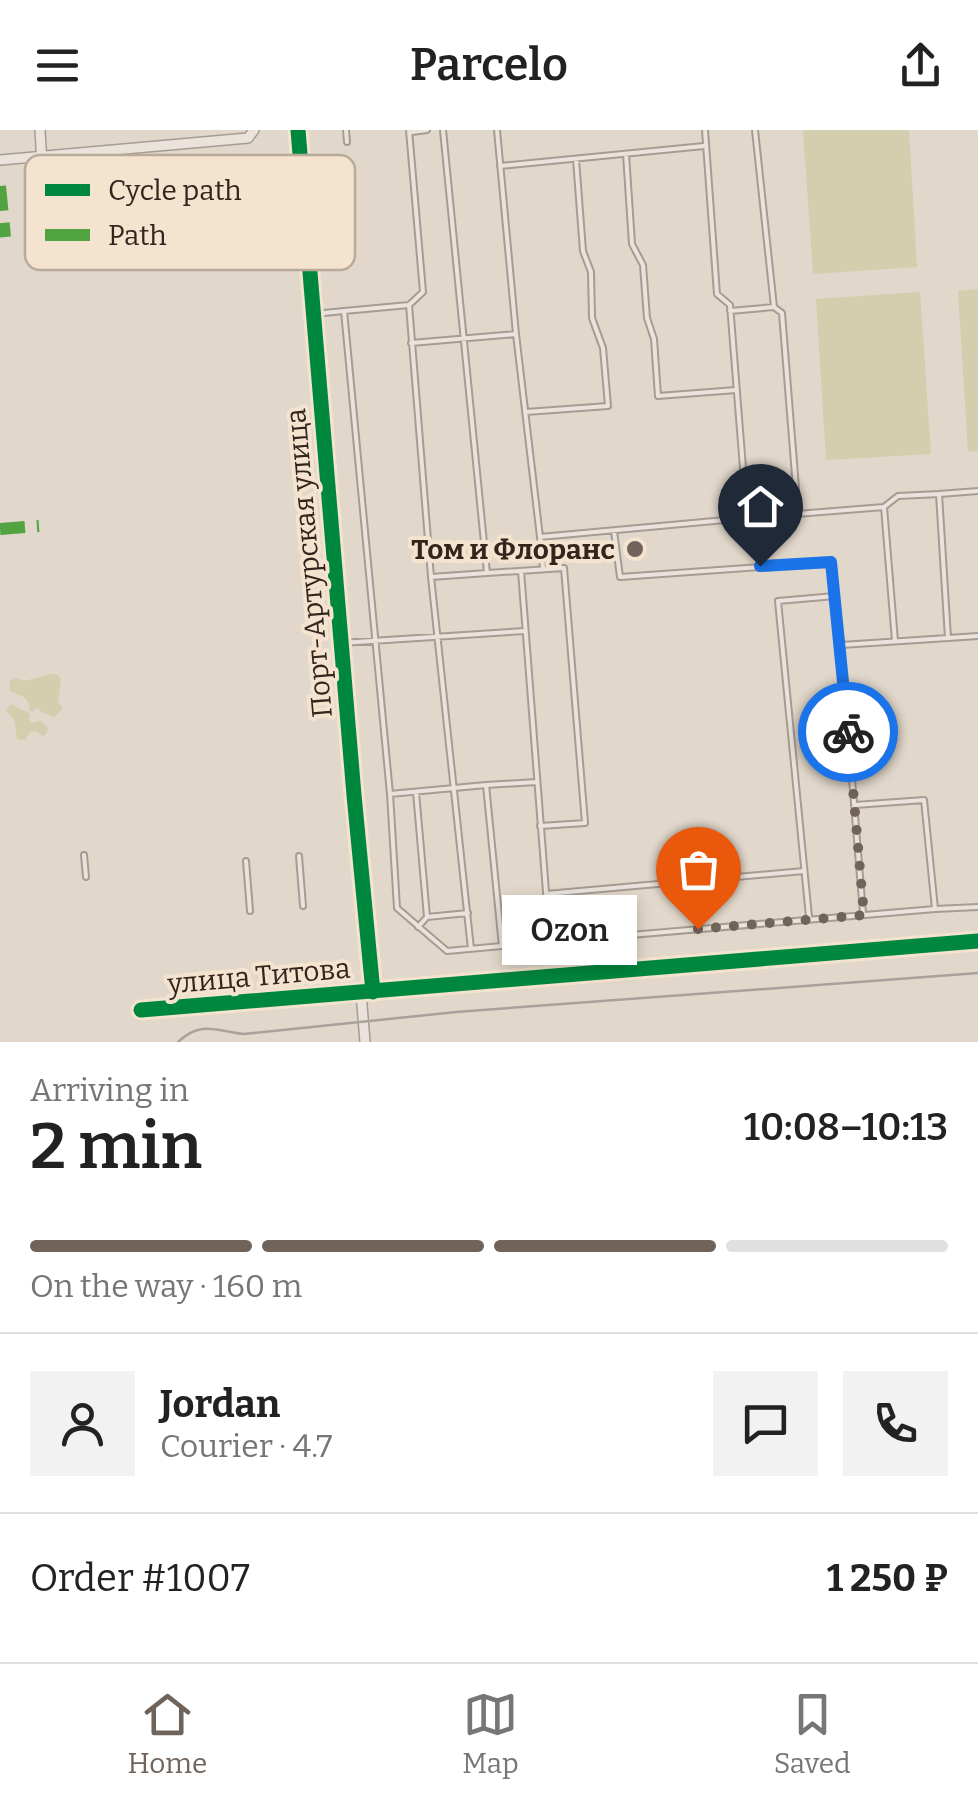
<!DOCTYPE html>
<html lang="en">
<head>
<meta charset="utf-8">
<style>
  :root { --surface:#fff; --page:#f2f2f2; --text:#222; --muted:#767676; --line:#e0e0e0; --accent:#70635a }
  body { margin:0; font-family:Bitter,serif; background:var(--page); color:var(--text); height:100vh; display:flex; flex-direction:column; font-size:38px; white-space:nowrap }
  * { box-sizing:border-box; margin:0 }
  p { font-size:32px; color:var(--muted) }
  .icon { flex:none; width:55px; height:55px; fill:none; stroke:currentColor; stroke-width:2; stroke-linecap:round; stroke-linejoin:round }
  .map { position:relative; height:912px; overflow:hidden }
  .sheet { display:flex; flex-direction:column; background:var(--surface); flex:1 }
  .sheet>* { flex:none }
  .pin { position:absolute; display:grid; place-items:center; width:85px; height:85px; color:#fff; margin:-102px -42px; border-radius:50% 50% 50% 0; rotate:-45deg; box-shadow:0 0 10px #0007 }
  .pin .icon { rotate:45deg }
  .courier { position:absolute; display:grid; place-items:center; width:100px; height:100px; margin:-50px; border:8px solid #1a73e8; border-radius:50%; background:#fff; color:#222; box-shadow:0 2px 12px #0007 }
  .bubble { position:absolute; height:70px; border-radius:0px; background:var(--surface); box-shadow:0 5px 15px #0003; font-size:32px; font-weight:600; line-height:70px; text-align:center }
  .summary em { font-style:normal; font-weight:600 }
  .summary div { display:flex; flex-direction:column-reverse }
  .summary { display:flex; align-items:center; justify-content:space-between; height:170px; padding:0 30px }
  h1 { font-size:65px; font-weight:600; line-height:75px }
  .bar { display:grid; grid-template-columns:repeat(4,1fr); gap:15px 10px; align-content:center; height:120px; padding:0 30px }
  .bar i { height:12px; border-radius:8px; background:var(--line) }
  .bar .current { background:var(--accent) }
  .bar p { grid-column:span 4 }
  .line { display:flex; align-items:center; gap:25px; padding:0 30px; border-top:2px solid var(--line) }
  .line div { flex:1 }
  .round { display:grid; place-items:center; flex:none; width:105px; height:105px; border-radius:0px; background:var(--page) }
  header { display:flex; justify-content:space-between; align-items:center; height:130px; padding:0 30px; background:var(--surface); font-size:45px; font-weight:600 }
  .tabs { display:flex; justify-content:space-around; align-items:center; height:140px; border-top:2px solid var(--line); background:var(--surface); font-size:28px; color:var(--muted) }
  .tabs a { display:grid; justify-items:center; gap:5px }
  .tabs .current { color:var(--accent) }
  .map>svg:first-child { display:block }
</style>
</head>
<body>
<header><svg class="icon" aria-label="menu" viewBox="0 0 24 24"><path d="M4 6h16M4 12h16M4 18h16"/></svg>Parcelo<svg class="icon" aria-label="share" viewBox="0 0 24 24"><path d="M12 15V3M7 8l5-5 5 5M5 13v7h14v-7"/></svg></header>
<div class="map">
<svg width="978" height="912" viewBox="0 0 978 912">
  <rect width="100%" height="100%" fill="#e1d7ca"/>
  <path fill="#d3cead" d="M803,0H909L917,137L813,144Z
    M978,159V321L968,322L958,161Z
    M920,162L931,324L826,330L816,169Z
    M51,544L58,545L61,550L58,572L63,579L54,587L41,582L39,579H34L33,582L29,580C31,567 19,565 10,561V551L16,548L24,551Z
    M11,574L30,584L29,589L32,593L41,591L48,598L46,604L43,606L35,601L30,602L25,610L17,609L14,589L6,580Z"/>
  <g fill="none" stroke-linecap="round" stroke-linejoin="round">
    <g stroke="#a69c94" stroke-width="8">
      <path id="service" d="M346,0L347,12
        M409,0L423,162L409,175L344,181L390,664L486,655
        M443,0L487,443L564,438L585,693L540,696
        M497,0L516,204L540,407L747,388L730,175L717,164L705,0
        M412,2L427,0
        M626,24L632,114L643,135L647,188L654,209L658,266L736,260
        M500,36L704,16
        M409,175L431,447L471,819
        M730,181L774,177
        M314,184L344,181
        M411,213L516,204
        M526,282L608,276L603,218L592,188L591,142L583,121L576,29
        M745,362L796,358L782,183L774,177L755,0
        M939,364L978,361
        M884,377L895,511
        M747,388L884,377L898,366L939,364L948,508L841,515
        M614,401L620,447L831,432L841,515L863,783
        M540,407L543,438
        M521,441L550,813
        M431,447L487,443
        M948,508L978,506
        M341,513L525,501
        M537,652L486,655L502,816L935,779L924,670L855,675
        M416,662L427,787
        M390,664L397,778L447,821L502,816
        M84,725L86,747
        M299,726L303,776
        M246,731L250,781
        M546,764L804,741
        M935,779L978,777
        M809,787L778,471L835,466
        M418,797L427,787L468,783"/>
    </g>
    <g stroke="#a69c94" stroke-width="12">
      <path id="minor" d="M40,0L43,52
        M298,0L354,665L373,862
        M0,30L248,8L254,0
        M361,863L365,912
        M141,880L978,811"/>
    </g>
    <use href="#service" stroke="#eae3db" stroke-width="4"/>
    <use href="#minor" stroke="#eae3db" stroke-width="9"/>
    <path stroke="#a9a29c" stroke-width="2.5" d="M178,912C201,890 217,901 244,904L456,882L978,843"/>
    <path stroke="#52a341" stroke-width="12" stroke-dasharray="25 12" stroke-linecap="butt" d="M0,56L5,107
      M0,399L39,396"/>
    <g stroke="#f3e3cf" stroke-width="21">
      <path id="cycleway" d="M298,0L354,665L373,862
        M141,880L978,811"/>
    </g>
    <use href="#cycleway" stroke="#00873e" stroke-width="15"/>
  </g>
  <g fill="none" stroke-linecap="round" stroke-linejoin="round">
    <path stroke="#70635a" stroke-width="10" stroke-dasharray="0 18" d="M698,799L864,785L848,602"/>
    <path stroke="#1a73e8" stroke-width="12" d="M760,436L831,432L848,602"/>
  </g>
  <circle fill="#70635a" stroke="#f3e3cf" stroke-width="4" cx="635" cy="419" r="10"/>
  <g text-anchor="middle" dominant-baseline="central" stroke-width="8" stroke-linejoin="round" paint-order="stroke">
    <g font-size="28" font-weight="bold" fill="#33241d" stroke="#f3e3cf" text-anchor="end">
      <text x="615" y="419">Том и Флоранс</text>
    </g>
    <g font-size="28" fill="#33241d" stroke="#f3e3cf">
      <text transform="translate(309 433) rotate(-95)">Порт-Артурская улица</text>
      <text transform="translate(259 846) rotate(-5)">улица Титова</text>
    </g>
  </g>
  <rect x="25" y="25" width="330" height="115" rx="15" fill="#f3e3cf" stroke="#b9aa9a" stroke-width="2.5"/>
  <rect x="45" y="54" width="45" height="12" fill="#00873e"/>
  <rect x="45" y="99" width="45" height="12" fill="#52a341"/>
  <g font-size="28" fill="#33241d">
    <text x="108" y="70">Cycle path</text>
    <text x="108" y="115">Path</text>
  </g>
</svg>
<div class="pin" style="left:698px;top:799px;background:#ea580c"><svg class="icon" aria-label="bag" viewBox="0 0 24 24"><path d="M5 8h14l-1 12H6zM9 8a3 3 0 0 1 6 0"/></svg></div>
<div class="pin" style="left:760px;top:436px;background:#1f2937"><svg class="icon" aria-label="home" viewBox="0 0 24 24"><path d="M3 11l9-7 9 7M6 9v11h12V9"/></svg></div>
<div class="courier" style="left:848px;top:602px"><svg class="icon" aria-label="bike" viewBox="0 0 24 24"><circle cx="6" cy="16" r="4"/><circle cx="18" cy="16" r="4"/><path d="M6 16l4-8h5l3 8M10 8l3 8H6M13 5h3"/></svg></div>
<div class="bubble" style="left:502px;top:765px;width:135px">Ozon</div>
</div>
<section class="sheet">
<div class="summary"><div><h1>2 min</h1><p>Arriving in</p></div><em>10:08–10:13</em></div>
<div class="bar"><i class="current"></i><i class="current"></i><i class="current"></i><i></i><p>On the way · 160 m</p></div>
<div class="line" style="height:180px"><a class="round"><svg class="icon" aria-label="person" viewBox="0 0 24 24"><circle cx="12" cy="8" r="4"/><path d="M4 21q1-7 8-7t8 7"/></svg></a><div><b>Jordan</b><p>Courier · 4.7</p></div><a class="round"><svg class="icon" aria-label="chat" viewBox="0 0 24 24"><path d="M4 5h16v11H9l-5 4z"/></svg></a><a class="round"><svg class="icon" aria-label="phone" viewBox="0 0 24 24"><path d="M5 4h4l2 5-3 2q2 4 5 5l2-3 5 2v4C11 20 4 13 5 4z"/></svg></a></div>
<div class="line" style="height:130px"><div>Order #1007</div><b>1 250 ₽</b></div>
</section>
<nav class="tabs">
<a class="current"><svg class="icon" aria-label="home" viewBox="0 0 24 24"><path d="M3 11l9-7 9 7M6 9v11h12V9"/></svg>Home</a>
<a><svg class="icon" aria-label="map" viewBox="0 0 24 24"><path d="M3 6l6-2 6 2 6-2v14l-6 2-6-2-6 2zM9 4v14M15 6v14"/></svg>Map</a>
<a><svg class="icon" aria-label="saved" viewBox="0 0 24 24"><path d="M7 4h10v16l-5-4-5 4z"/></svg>Saved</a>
</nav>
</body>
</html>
